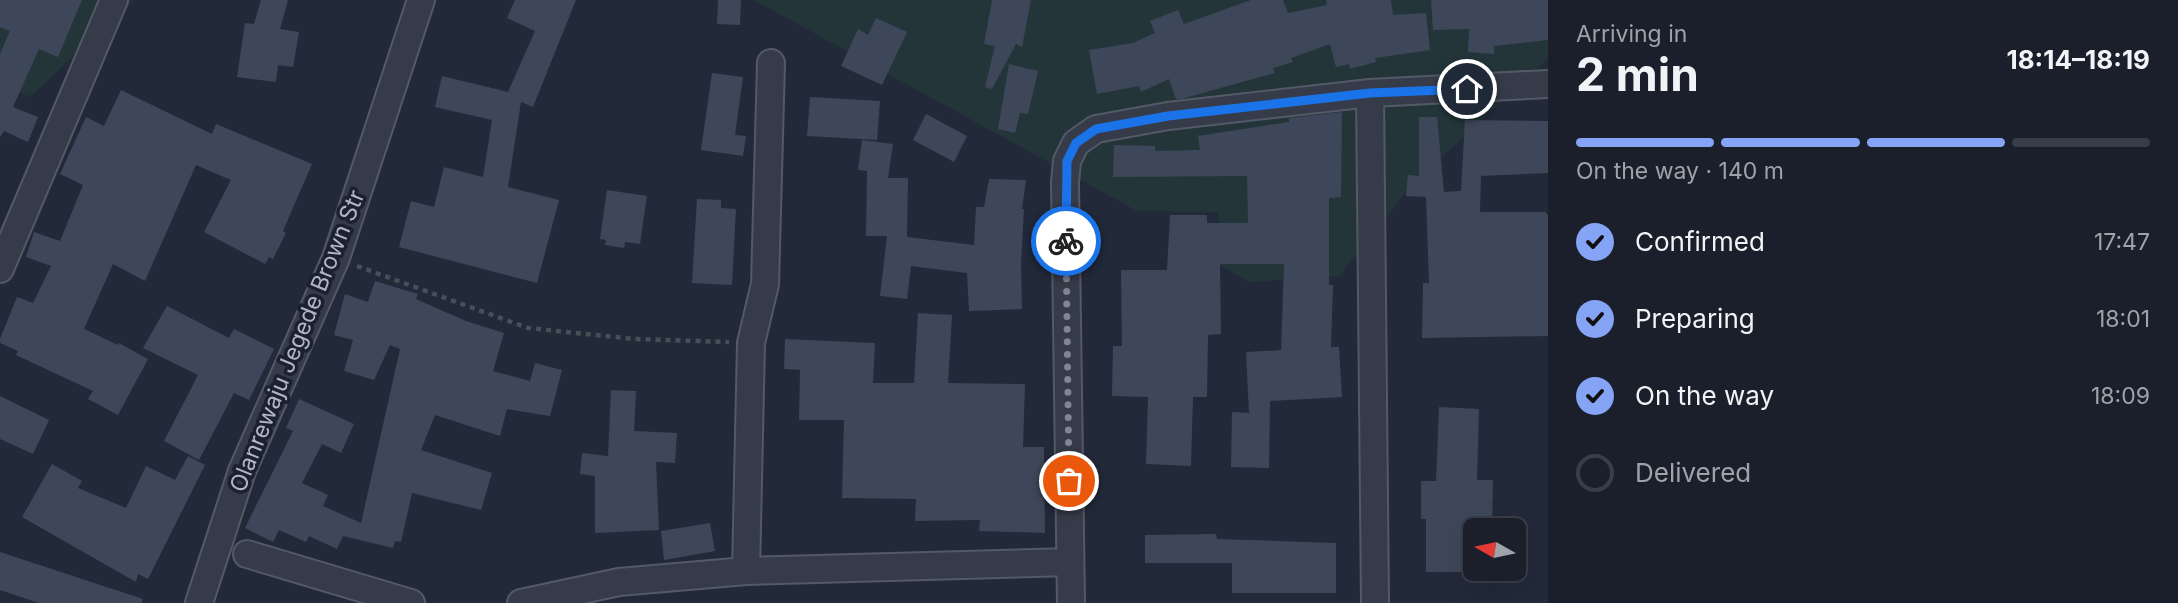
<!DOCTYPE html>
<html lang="en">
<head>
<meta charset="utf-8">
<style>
  :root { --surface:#1a1f2b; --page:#232733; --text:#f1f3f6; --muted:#9fa2a9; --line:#383d47; --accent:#86a4f5 }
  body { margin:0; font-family:Inter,sans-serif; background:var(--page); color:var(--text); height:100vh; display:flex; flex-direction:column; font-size:26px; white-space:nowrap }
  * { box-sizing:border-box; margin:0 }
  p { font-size:23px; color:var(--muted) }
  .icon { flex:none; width:38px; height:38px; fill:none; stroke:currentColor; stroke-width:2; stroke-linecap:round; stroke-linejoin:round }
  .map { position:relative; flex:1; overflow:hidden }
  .panel { display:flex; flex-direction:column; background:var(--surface); width:630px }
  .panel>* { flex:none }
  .needle { width:46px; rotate:279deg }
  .fabs { position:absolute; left:1463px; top:518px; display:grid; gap:14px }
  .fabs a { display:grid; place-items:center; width:63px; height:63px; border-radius:10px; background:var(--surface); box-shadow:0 7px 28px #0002,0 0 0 2px var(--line); font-size:35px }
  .pin { position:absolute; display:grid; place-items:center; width:60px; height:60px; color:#fff; margin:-30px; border:4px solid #fff; border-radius:50%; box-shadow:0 2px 7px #0007 }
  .courier { position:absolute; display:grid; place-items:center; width:70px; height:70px; margin:-35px; border:5px solid #1a73e8; border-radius:50%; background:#fff; color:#222; box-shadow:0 2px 9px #0007 }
  .overview em { font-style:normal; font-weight:700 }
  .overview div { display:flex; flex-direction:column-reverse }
  .overview { display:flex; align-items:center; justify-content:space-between; height:119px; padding:0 28px }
  h1 { font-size:46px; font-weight:700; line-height:52px }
  .bar { display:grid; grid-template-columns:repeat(4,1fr); gap:10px 7px; align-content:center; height:84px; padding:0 28px }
  .bar i { height:9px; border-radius:5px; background:var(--line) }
  .bar .selected { background:var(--accent) }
  .bar p { grid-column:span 4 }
  ol { padding:0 28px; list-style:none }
  li { display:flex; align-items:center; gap:21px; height:77px }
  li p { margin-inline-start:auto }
  li .icon { padding:7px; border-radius:50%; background:var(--accent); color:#111; stroke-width:4 }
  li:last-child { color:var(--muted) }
  li i { width:38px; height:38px; border:4px solid var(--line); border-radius:50% }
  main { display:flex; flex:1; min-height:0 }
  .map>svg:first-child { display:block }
</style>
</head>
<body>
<main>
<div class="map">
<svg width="1548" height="603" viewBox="0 0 1548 603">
  <rect width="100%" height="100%" fill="#222939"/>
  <path fill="#24353a" d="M0,0H134L30,97L0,82Z
    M754,0H1548V58L1410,187L1339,276L1249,282L1220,265L1218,212L1137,211Z"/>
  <path fill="#3e4759" d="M0,0H82L58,57L39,49L13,107L38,117L28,142L4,131L0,137V54L10,31L0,27Z
    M261,0H288L280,29L299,32L293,67L278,65L276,82L237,77L245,23L254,24Z
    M515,0H576L533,107L521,102L508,187L559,200L537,283L399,247L411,201L434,207L444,167L483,177L492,120L435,107L442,76L508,92L535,31L507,18Z
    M718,0H741L740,25L717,24Z
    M992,0H1031L1022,47L1016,44L992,89L985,87L995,46L984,44Z
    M1251,0H1283L1288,13L1327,5L1326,0H1391L1393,15L1426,13L1430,50L1375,58L1376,62L1350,69L1349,64L1336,67L1330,44L1291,58L1293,62L1273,68L1275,73L1181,99H1176L1169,79L1141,92L1139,86L1097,94L1089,50L1133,43L1155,33L1150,21L1178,10L1184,24Z
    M1431,0H1548V40L1494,46V54L1468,52L1469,29L1433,30Z
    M876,18L907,32L882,85L841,66L858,29L868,35Z
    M1009,64L1038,71L1028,114L1020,113L1015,133L998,129Z
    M712,73L743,77L735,135L746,136L743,156L701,150Z
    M121,90L212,134L216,124L312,164L283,231L286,233L273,259L269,257L265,264L204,232L231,180L196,165L145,281L113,264L84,329L118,345L119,343L148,359L118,415L88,399L93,391L16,355L18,351L0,343V339L17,297L33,303L51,266L26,257L34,232L60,241L83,185L60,174L86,117L104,126Z
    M810,97L880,101L877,140L807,136Z
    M1342,112L1341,197L1329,198V285H1333L1331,347H1339L1342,397L1270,401L1269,468L1231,467L1232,412L1249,413L1246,352L1281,350L1284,264H1220L1221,334L1208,335L1207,397H1193L1191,466L1146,464L1148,397L1112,396L1113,346H1122L1121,270H1167L1170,215H1207V223H1248L1247,176L1113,177L1114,145L1155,146V151L1200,150L1198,136L1289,122V118Z
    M926,114L967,136L954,162L913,140Z
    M1419,117H1437L1444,192L1461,191L1465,120L1548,121V173L1481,176L1480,212H1545L1548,215V336L1422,338L1423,283H1429L1426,197L1406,196L1408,175L1419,176Z
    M862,140L893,144L888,178H908L907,237L974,245L976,207H984L989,179L1026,180L1022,209H1024L1021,264L1022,309L969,311L967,273L911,266L907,299L880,296L887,236H866L867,171L858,170Z
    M607,190L647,196L640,244L625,242L624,248L605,245L606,240L600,239Z
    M697,199L721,200V208L736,209L732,285L692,283Z
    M375,281L418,294L416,299L466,321L504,333L493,371L530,381L535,363L562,370L550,416L507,409L500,436L435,415L421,450L492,473L481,510L412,493L401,542L395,541L393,548L343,536L337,549L309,536L306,542L279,530L273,542L245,528L293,431L286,428L299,399L354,424L341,453L322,444L302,483L328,495L323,506L361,523L400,349L390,345L374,380L344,371L353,340L334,335L345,294L368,302Z
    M167,306L229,338L234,329L274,349L249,400L234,393L199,460L164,441L198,375L143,348Z
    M918,313L952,315L948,383L1025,384L1023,447H1044L1045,533L979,531L980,520L915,521L916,499L842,498L844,420H799L800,370L784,369L785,339L875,343L873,383H914Z
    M611,390L636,391L634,431L677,433L675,463L656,462L659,530L595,533V476L580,474L582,453L608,456Z
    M0,396L49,420L33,454L0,439Z
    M1439,407L1479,409L1477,480H1493L1492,530H1475V572H1426V519H1421V481H1436Z
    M188,456L205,465L148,579L138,574L136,582L22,517L52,464L82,481L78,488L126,508L146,466L175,480Z
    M710,523L715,551L664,560L661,531Z
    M1216,534L1217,539L1336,543V593H1232V563H1145V535Z
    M0,552L143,599L142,603H39L0,590Z"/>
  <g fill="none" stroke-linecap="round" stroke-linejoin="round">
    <g stroke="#535967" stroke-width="30">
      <path id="minor" d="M0,269L114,0
        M247,554L411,603
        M746,571L751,343L765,284L771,63
        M199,603L242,471L336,258L421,0
        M521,603L619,582L746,571L1070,562
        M1071,603L1065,182L1067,161L1076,143L1096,129L1168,116L1370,93
        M1375,603L1370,93L1548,84"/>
    </g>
    <path stroke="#425257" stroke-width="4.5" stroke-dasharray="5 5" stroke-linecap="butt" d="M357,266L528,328L634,339L729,342"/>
    <use href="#minor" stroke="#363b49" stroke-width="26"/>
  </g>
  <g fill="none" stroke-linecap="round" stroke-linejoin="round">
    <path stroke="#7e8594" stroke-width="7" stroke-dasharray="0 12.6" d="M1066,241L1069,481"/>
    <path stroke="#1a73e8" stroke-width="9" d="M1066,241L1067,161L1076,143L1096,129L1168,116L1370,93L1467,89"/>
  </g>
  <g text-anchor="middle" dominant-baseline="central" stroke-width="7" stroke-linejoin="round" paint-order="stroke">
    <g font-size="23" fill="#b0b6c5" stroke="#1b212e">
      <text transform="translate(297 341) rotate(-68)">Olanrewaju Jegede Brown Str</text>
    </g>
  </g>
</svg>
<div class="fabs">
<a><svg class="needle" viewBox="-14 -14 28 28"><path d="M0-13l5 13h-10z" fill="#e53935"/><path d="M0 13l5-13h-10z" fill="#9fa2a9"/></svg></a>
</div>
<div class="pin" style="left:1069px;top:481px;background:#ea580c"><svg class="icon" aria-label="bag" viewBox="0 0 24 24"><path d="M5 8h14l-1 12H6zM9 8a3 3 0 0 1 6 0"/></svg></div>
<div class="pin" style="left:1467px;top:89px;background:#1f2937"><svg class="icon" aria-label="home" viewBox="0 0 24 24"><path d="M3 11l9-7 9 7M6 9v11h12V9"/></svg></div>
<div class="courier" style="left:1066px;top:241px"><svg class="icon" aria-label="bike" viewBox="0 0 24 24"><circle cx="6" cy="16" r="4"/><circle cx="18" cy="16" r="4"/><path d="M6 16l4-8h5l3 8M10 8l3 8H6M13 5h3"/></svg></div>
</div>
<section class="panel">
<div class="overview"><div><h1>2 min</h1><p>Arriving in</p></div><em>18:14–18:19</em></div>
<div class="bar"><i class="selected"></i><i class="selected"></i><i class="selected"></i><i></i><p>On the way · 140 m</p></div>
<ol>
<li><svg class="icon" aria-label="check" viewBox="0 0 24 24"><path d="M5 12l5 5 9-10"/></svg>Confirmed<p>17:47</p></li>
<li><svg class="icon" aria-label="check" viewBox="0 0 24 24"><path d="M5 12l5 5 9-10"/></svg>Preparing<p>18:01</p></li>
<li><svg class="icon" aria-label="check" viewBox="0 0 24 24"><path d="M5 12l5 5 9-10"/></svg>On the way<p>18:09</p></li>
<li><i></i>Delivered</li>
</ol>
</section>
</main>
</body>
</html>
